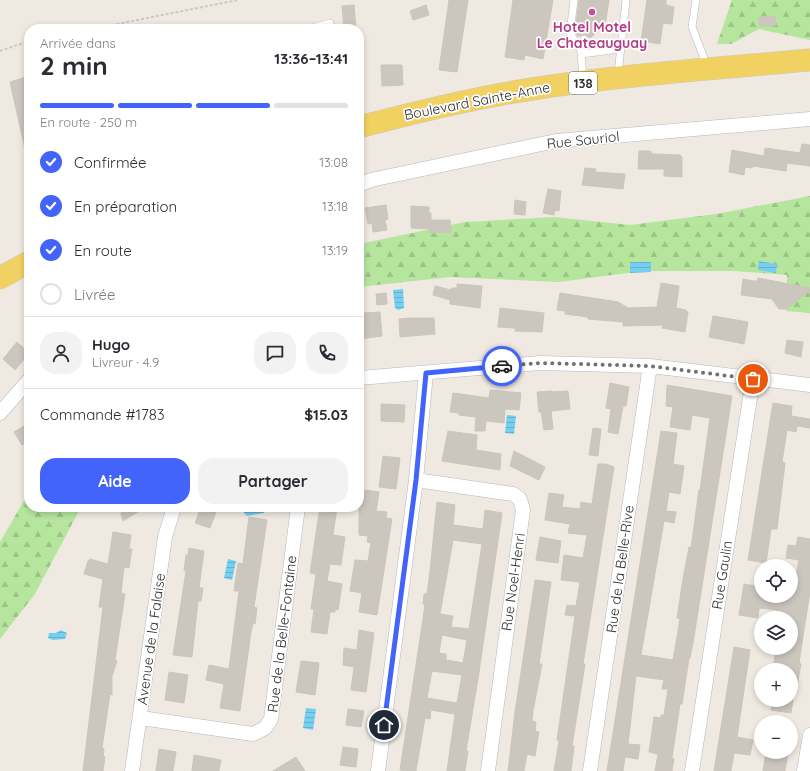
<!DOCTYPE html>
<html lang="fr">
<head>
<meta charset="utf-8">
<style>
  :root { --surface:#fff; --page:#f2f2f3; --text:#2b2b33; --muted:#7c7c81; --line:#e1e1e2; --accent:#4264fb }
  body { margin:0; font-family:Quicksand,sans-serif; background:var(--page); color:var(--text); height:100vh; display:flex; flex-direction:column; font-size:15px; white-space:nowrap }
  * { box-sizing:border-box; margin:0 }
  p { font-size:13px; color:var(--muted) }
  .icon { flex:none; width:22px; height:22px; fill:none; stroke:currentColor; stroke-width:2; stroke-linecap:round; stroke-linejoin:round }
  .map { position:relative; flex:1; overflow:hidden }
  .drawer { position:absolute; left:24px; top:24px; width:340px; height:488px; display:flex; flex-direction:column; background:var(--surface); border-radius:16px; box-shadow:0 2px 6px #0003 }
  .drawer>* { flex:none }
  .buttons { position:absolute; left:754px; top:559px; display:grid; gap:8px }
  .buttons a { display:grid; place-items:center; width:44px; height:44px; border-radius:50%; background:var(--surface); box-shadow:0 2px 6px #0003; font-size:20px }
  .pin { position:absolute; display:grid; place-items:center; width:34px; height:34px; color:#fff; margin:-17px; border:2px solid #fff; border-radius:50%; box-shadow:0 1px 4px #0007 }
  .courier { position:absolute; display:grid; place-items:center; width:40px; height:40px; margin:-20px; border:3px solid #4264fb; border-radius:50%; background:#fff; color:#222; box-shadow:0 1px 5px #0007 }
  .head em { font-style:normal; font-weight:800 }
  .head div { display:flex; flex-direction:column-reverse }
  .head { display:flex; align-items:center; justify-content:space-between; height:68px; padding:0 16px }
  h1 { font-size:26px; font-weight:800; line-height:30px }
  .bar { display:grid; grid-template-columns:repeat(4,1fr); gap:6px 4px; align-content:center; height:48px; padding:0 16px }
  .bar i { height:5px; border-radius:3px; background:var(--line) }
  .bar .current { background:var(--accent) }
  .bar p { grid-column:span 4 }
  .line { display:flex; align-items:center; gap:10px; padding:0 16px; border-top:1px solid var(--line) }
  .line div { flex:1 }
  .round { display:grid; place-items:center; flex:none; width:42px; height:42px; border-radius:16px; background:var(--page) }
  ol { padding:0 16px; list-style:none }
  li { display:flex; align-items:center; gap:12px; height:44px }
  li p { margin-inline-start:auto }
  li .icon { padding:4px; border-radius:50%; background:var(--accent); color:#fff; stroke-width:4 }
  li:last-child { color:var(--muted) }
  li i { width:22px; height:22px; border:2px solid var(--line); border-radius:50% }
  .primary-button { display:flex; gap:8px; margin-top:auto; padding:8px 16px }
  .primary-button a { flex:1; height:46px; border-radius:16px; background:var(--accent); color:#fff; font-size:16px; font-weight:800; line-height:46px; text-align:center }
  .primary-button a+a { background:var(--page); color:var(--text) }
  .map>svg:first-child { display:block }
</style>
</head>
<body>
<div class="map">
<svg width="810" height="771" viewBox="0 0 810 771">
  <defs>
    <pattern id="forest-firs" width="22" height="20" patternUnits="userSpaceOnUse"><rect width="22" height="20" fill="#b6e59e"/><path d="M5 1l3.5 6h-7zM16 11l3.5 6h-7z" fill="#9dc588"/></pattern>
    <pattern id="water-rules" width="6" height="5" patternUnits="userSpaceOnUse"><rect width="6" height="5" fill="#75cff0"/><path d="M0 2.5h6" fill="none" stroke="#66b2ce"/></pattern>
  </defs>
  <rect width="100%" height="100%" fill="#efe9e1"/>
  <path fill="url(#forest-firs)" d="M732,0H810V40L759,29L731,44H717Z
    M810,196V313L786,311L787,275L735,271H642L559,282L450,277L359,287V244L465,222L554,217L630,225L716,214Z
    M29,492V507H81L35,594L0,639V542Z"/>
  <path fill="url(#water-rules)" d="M759,261L777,264L776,273L758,270Z
    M630,262H651V272L630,273Z
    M403,289L404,308L398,310L395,308L393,290Z
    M507,415L516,416L514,434L505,433Z
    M245,507H263L264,513L247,516L244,513Z
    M228,559L236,561L232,580L224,578Z
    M61,630L67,633L65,639L53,640L48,638L49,633H56Z
    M306,708L316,709L313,730L303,728Z"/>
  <path fill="#cbc7bf" stroke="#cbc5ba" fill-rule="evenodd" d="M449,0H468L457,72L439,70Z
    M513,0H553L543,59L525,55L524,60L505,57Z
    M579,0H609L605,26L590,38L585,34L578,36L575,32Z
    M647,0H666V5L674,7L672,24L663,23L660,44L641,41Z
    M354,5L356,29H344L342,6Z
    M426,5L429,15L413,20L410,11Z
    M775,16L776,25L760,26L759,17Z
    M381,65H402L403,85L382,86Z
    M29,76V148L25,149L10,82Z
    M802,144L810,145V166L787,163L786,171L753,166L752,168L745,167L744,175L729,172L732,150L764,156L765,148L800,153Z
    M639,151H651V153L653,154L680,155L682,157V177L664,176V169H638Z
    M585,168L596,169L595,172L625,174L623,189L582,185Z
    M548,189L561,191L559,211L555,210L554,215L543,213Z
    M515,200L526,202L525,215L514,214Z
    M386,205L388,219L385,220L387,230L373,232L372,223L368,224L365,208Z
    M411,206L429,207V213H431V220H450L451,232L430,233V229L411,228Z
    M758,278L810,288V290L786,309H779L772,299L741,295L743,279L754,281H757Z
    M661,283L679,286L676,308L686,310V311L688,312L685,332L662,328L663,325L623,326V322L588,319V317L565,314V311L557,310L560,293L618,302L628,308L657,307Z
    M457,284L482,286L480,308L450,304V300L433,295L435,286L451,290L452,288H457Z
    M386,293L387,304L377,305L376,294Z
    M500,308L544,313L542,332L515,331V328L498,327Z
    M380,312L382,336L359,339V318L363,317V313Z
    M713,316L748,322L744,344L709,337Z
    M409,318H434L435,334L400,337L399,319Z
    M787,340L803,342L801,357L785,353Z
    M17,342L29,353L15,370L3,359Z
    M610,383L629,387L626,406H623L618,434L608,432L611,409L606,408Z
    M667,385L732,396L693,643L690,658H689L682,704H680L672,758L674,759L672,771H655L658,754L649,752L654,717L661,718V715H664L668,689H662L664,680L636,676L628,744L640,745L638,759L625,757L623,771H607L661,431L677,433L673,464L684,466L680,494L669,492L666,511L676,512L674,523L664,521L641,655L673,660L680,619L677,618L683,579L689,547L691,548L699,490H700L710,418L692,415L690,430L670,427L673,407L666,406Z
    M490,390L521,393L519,410L505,409L504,423L486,421L485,431H475L476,417L459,415V413L450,412L453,393L489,398Z
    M552,391V392L568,391L570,409L551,411L553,429L544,430L541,412H539L537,392Z
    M773,403L792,406L791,416L810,419V428L797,426L796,432L787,430L782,462L785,463L777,529H771L766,563L748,560Z
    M381,404L405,405L404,422L381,421Z
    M29,423V441L22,445L14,432Z
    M593,428L601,429L598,456L589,455Z
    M448,431L477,435L476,450L501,454L500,470L442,461Z
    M514,451L545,467L539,480L510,466Z
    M383,456L400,458L396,489L379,487Z
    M598,464H606L614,467L583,664H585L572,746H574L571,771H554L559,741L557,740L575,616L565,615L567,605L576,606L580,582L561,580L564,555L583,558L587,535L568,533L570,524L545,520L549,493L564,495L562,507L580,509L581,502L592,504Z
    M365,490L379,492L376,511L387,512L386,518L392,519L377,615L359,612L362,593L350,591L355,560L368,561L371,543L367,542L368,536L359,535V495L364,496Z
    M437,502L455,505L453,525L483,529L485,510L502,513L478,679L466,751H468L465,771H447L455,714L431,710L430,719L425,718L416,771H408L400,770L424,612L425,604H423L424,594H427L430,571ZM453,540L482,544L469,629L451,627L453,616L440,614ZM442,635L467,640L463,663L446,660V654L439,653ZM432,671L462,675L457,703L427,698Z
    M123,507H146L123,521L121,514Z
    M201,507H218L210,528L195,523Z
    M320,507H337L333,535L345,537L341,565L330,564L327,581L342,584L338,610L335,609V612H330L327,634L311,632L314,609H311L316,574L310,573Z
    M249,517L267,520L254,607L257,608L255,624L253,623L251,632L240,711L220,708L224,684L206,680L209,665L229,669L239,591H234L238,563L243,564Z
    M113,532L131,535L129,549H132L129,568L124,567L121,593L125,594L115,660L117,661L112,676V695L110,694L102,748L104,749L103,756L105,757L103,771H83L103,607H99L103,579L84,574L88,561L90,559L108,564Z
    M540,537L561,541L558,563L536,560Z
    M798,537L810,539V591L799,663L801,664L796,692L791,691V670H773L776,648H791V618H776L777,610L759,608L758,618L739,615L744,584L761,587V598L779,602L780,596H792L799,560L786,558L788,545L796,546Z
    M189,548L204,551L199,588H203L201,601H198L192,657L173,655L186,571L184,570L186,555H188Z
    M535,580L551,582L539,664H542L533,711L532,721L536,722L535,731L539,732L535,756L527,754L524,771H508L515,712Z
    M359,630L374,633L366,692L351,690L354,667L343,665L344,648L357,650Z
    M734,647L750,650L737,737L753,740L750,755L734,753L731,771H714Z
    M301,661L319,663L315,695L296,692Z
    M169,672L188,675L184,703L165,700Z
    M773,700H793L791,713L771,710Z
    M348,709L364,711L361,727L346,725Z
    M343,747L358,749L356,767L340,765Z
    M159,749L176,752L173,771H156Z
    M766,752H788L785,771H763Z
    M194,755L221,760L219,771H192Z
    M296,757L305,771H273Z"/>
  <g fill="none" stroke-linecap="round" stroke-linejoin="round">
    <g stroke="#b4b7c1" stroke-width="8">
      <path id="lane" d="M574,0L570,33L581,51L583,80
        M696,0L692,27L707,66
        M308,29L330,23L332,29
        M581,51L586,46L584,39
        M581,54L620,49
        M618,74L626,0"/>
    </g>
    <g stroke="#b4b7c1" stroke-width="15">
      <path id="street" d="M359,185L371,180L556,141L810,119
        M359,378L540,363L650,366L810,385
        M0,413L29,380
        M416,480L513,494L520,499L523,510L488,771
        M141,718L253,734L265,728L271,719L298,507
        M132,771L165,537L174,507
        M378,771L416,480L426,373
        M590,771L650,366
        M692,771L753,379
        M804,771L810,735"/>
    </g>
    <g stroke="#c9c9c9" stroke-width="23">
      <path id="primary" d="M359,127C421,111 482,96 545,87C633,74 722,68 810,60
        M0,278L29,262"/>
    </g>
    <path stroke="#c9c9c9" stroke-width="2" stroke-dasharray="3 2" stroke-linecap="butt" d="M92,29L238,0
      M0,51L29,41"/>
    <use href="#lane" stroke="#fff" stroke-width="7"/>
    <use href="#street" stroke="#fff" stroke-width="14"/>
    <use href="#primary" stroke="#f2d163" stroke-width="22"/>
  </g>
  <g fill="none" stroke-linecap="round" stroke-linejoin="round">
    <path stroke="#726f6d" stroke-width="4" stroke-dasharray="0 7.2" d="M502,366L540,363L650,366L753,379"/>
    <path stroke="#4264fb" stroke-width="5" d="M384,725L416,480L426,373L502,366"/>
  </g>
  <circle fill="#d1479c" stroke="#fff" stroke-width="1.5" cx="592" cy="12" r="4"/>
  <g text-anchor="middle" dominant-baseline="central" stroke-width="3.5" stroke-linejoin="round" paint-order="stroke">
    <rect fill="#fff" stroke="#6d6d6d" stroke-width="1" x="569" y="72" width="28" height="22" rx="3"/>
    <g font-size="13" font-weight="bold" fill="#2e2e2e">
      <text x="583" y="83">138</text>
    </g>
    <g font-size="14" font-weight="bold" fill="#b23c85" stroke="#fff">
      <text x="592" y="27">Hotel Motel<tspan x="592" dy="16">Le Chateauguay</tspan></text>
    </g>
    <g font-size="14" fill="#2e2e2e" stroke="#fff">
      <text transform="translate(477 101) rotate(-11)">Boulevard Sainte-Anne</text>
      <text transform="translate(583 140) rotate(-6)">Rue Sauriol</text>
      <text transform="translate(620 569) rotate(-82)">Rue de la Belle-Rive</text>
      <text transform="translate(722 575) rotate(-81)">Rue Gaulin</text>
      <text transform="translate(513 582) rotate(-82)">Rue Noel-Henri</text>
      <text transform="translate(282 634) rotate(-83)">Rue de la Belle-Fontaine</text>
      <text transform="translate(151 639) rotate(-82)">Avenue de la Falaise</text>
    </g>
  </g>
</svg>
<div class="buttons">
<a><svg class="icon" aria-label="locate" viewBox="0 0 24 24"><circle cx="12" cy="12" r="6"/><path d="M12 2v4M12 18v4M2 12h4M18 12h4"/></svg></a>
<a><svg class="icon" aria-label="layers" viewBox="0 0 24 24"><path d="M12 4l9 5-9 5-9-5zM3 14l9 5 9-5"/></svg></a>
<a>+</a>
<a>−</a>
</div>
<div class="pin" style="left:753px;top:379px;background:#ea580c"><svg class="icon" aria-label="bag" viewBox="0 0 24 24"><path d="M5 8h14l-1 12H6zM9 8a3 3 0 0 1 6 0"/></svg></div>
<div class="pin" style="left:384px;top:725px;background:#1f2937"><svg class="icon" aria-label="home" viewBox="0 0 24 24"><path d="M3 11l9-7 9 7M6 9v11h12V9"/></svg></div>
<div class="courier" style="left:502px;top:366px"><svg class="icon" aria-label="car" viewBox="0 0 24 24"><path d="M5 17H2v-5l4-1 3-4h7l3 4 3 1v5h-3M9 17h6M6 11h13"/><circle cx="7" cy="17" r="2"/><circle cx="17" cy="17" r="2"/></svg></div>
<section class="drawer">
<div class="head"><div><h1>2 min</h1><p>Arrivée dans</p></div><em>13:36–13:41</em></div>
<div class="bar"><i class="current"></i><i class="current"></i><i class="current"></i><i></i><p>En route · 250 m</p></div>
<ol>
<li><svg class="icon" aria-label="check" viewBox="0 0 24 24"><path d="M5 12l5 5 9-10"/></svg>Confirmée<p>13:08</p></li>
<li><svg class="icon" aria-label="check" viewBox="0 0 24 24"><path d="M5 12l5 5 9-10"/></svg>En préparation<p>13:18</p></li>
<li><svg class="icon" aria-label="check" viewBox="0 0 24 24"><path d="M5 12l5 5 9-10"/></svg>En route<p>13:19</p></li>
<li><i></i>Livrée</li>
</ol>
<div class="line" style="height:72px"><a class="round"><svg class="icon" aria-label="person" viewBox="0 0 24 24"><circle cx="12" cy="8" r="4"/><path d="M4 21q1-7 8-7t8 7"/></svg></a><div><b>Hugo</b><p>Livreur · 4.9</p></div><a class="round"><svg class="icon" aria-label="chat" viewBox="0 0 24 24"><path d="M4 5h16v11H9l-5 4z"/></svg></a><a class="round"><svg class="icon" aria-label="phone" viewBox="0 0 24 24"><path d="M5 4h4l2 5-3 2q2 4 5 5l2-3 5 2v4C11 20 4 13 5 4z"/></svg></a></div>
<div class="line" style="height:52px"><div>Commande #1783</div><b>$15.03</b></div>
<div class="primary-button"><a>Aide</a><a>Partager</a></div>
</section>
</div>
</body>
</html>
